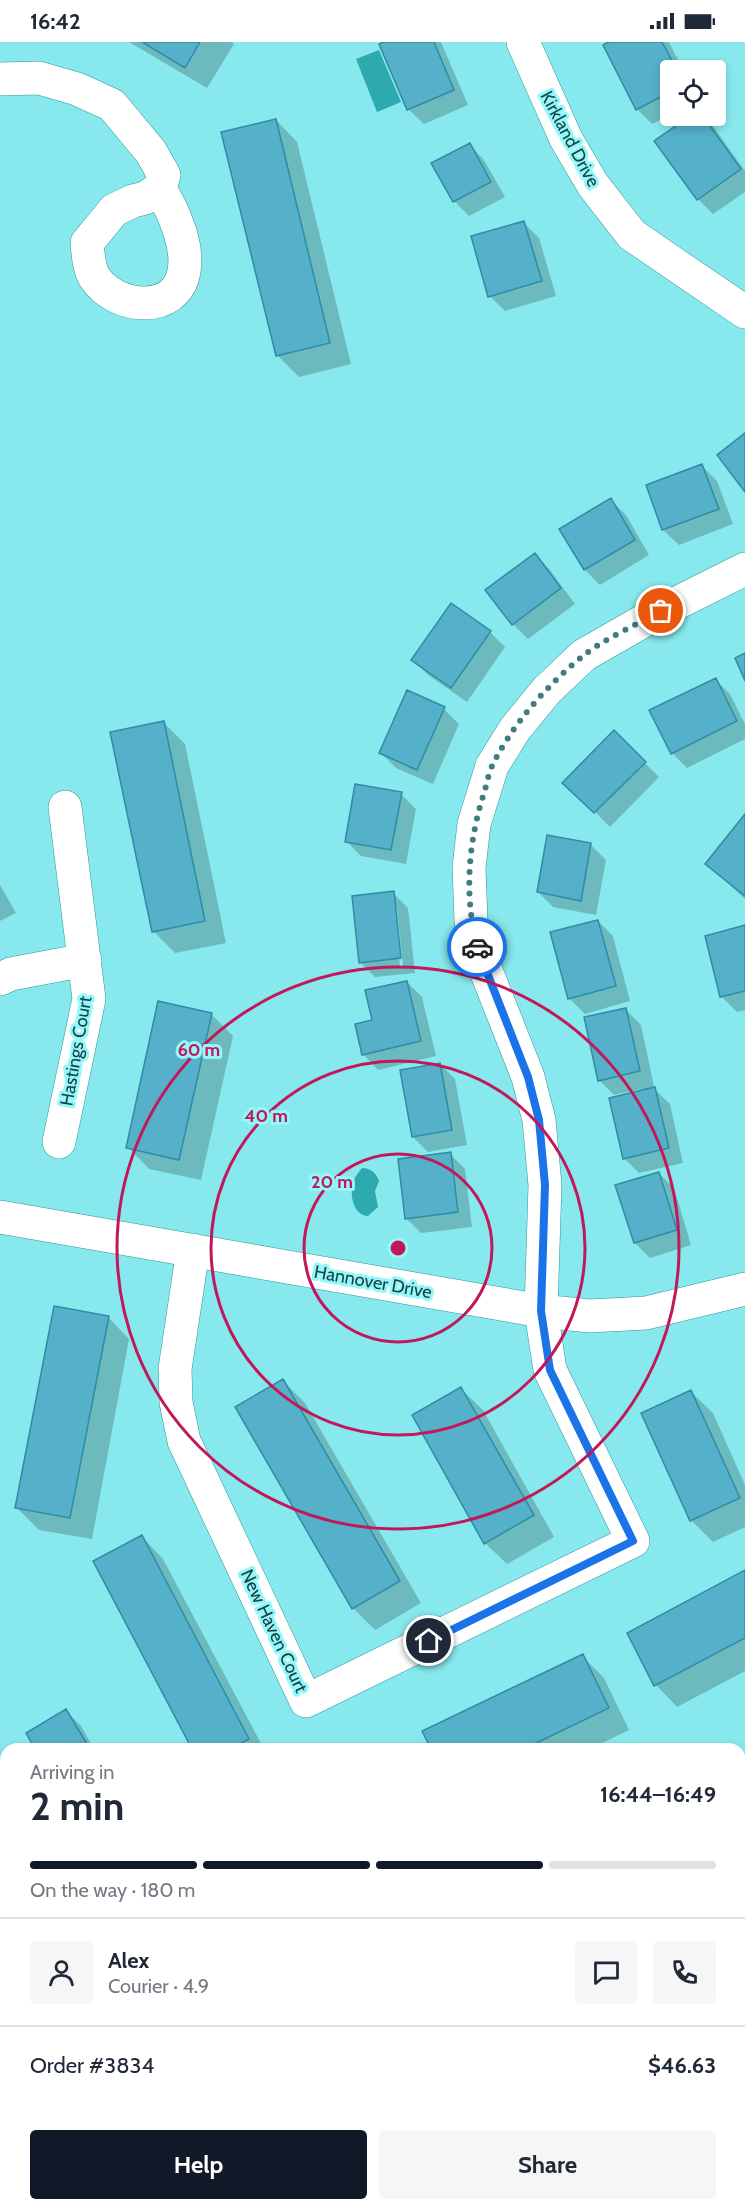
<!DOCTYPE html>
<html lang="en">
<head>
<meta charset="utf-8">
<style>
  :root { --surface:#fff; --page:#f6f6f7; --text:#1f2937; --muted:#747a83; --line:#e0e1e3; --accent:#111827 }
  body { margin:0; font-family:Cabin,sans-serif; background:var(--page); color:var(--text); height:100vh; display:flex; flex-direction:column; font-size:22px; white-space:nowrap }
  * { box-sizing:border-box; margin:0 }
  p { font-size:20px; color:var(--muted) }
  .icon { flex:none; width:33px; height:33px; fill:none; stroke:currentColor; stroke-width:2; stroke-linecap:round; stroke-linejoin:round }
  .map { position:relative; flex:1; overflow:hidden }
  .details { position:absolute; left:0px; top:1701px; width:746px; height:468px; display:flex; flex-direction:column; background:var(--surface); border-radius:18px 18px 0 0; box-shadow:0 3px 9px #0003 }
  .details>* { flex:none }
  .fabs { position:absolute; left:660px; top:18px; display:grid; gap:12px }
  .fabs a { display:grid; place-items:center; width:66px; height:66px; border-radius:6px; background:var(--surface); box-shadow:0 3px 9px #0003; font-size:30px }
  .pin { position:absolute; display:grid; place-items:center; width:51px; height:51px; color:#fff; margin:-26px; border:3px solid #fff; border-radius:50%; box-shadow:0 2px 6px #0007 }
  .courier { position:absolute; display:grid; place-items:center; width:60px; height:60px; margin:-30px; border:4px solid #1a73e8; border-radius:50%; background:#fff; color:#222; box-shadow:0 2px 8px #0007 }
  .overview em { font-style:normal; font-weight:700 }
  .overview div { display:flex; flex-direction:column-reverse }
  .overview { display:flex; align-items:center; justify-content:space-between; height:102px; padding:0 30px }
  h1 { font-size:39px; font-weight:700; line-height:45px }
  .bar { display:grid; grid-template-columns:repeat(4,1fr); gap:9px 6px; align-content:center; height:72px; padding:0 30px }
  .bar i { height:8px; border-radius:4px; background:var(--line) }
  .bar .active { background:var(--accent) }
  .bar p { grid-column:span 4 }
  .line { display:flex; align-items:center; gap:15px; padding:0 30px; border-top:2px solid var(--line) }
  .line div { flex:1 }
  .round { display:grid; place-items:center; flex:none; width:63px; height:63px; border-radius:6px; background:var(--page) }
  .button { display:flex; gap:12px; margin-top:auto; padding:12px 30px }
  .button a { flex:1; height:69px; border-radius:6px; background:var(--accent); color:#fff; font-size:24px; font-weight:700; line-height:69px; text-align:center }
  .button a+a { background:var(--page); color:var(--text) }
  .status { display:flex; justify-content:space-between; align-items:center; height:42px; padding:0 30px; background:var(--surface); direction:ltr }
  .status svg { height:16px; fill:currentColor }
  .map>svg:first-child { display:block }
</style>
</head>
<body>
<div class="status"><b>16:42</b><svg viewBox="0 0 49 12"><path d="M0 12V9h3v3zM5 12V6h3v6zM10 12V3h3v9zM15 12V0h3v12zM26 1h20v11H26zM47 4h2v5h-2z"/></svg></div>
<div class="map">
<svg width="745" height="2169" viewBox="0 0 745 2169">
  <rect width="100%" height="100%" fill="#87e9ed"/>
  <path fill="#2caaae" d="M379,8L401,60L377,70L356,17Z
    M362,1126C371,1126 376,1131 379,1139L375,1149L378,1165L368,1174C352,1173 349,1150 354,1138C356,1133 359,1130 362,1126Z"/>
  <path fill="#0003" fill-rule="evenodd" d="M129,0H232L234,2L207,46Z
    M386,0H441L468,63L424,82L408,67Z
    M611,0H669L683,28H670V73L652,82L637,67Z
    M693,74H702L713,84L745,129V150L713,172L698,157L656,100Z
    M276,78L297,100L351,322L299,335L277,313Z
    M469,102L484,118L505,155L469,174L454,159Z
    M524,181L539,196L556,254L505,269L490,254Z
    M702,424L717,439L733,482L679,503L663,488L648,444Z
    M611,458L626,473L649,513L600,543L585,528L561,487Z
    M535,513L550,528L575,562L528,597L513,582L488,548Z
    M490,590L505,605L467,660L428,633L413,618Z
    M715,637L730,652L745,682V697L687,726L672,711Z
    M407,650L444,667L459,682L433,742L396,726L381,711Z
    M164,681L185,702L226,901L175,911L153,889Z
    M614,690L659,735L610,785L565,740Z
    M401,752L416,767L406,822L361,814L346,799Z
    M745,774V857L707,822Z
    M548,795L591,803L606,818L596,873L553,865L538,850Z
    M0,843L16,871L0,879Z
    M393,851L408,866L415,931L375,935L360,920ZM394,866H397L403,924H400Z
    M598,879L613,894L630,959L585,972L570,957Z
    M745,885V968L737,970L722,955Z
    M407,940L422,955L436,1014L378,1028L363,1012Z
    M626,968L641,983L654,1044L652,1045L670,1062L683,1121L639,1131L624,1116L641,1047L614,1053L599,1038Z
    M211,972L233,994L201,1138L149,1127L128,1105Z
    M440,1022L455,1037L467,1103L428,1110L413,1095Z
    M450,1112L465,1127L472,1185L421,1191L406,1176Z
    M659,1131L674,1146L691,1203L650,1216L635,1201Z
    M108,1275L129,1297L92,1497L39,1488L17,1466Z
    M283,1339L305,1361L421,1561L375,1588L353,1566L237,1366Z
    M461,1347L483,1368L554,1495L507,1522L485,1501Z
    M691,1350L713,1371L745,1443V1485L713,1500L691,1478Z
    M142,1495L163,1517L264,1707H193Z
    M745,1530V1629L677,1665L656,1643Z
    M582,1614L604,1636L629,1688L590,1707H432Z
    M66,1669L81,1684L94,1707H37Z
    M745,1716V1853L740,1856V1719Z
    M6,1922V1996L1,1998L0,1925Z
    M740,2015L745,2021V2169H724L721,2163H740Z"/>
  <path fill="#55b0c9" stroke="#2e8ca5" stroke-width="1.5" d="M142,0H200L185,26Z
    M383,0H434L454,48L407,68L379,2Z
    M608,0H662L677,28H670V50L636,68L603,3Z
    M690,74H703L741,127L697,158L654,99Z
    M276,77L330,301L276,314L221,90Z
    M470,101L491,140L453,160L431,121Z
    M524,179L542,239L488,255L471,194Z
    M745,391V450L717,413Z
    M702,422L719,467L662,488L646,443Z
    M611,456L635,498L584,528L559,487Z
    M535,511L561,546L512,583L485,548Z
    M451,561L491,589L451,646L411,618Z
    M745,611V639L735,616Z
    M716,636L737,679L671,712L649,668Z
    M407,648L445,665L417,728L379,711Z
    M164,679L205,879L152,890L110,690Z
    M614,688L646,720L594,771L562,741Z
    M355,742L402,750L391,808L345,800Z
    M745,772V854L705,822Z
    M547,793L591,801L581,859L537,850Z
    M394,849L401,916L359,921L352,854Z
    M598,878L616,944L568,957L550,890Z
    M745,883V949L720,955L705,894Z
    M407,939L421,999L362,1013L355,982L372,978L365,948Z
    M158,959L212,971L179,1118L126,1106Z
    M626,966L640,1029L598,1039L584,975Z
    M440,1021L452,1088L412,1095L400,1028Z
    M655,1045L669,1106L623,1117L609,1056Z
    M451,1110L458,1170L405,1177L398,1117Z
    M659,1130L677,1188L634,1201L615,1143Z
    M54,1264L109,1274L70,1476L15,1466Z
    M283,1337L400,1539L352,1567L235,1365Z
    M461,1345L534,1473L484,1502L412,1373Z
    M691,1348L740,1456L690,1479L641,1371Z
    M142,1493L249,1697L231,1707H192L93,1519Z
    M745,1528V1596L654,1644L627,1591Z
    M583,1612L609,1666L524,1707H431L422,1689Z
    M66,1667L90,1707H35L26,1691Z
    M745,1714V1812L740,1815V1717Z
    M6,1920V1975L0,1978V1923Z
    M740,2014L745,2025V2169H722L719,2163H740Z"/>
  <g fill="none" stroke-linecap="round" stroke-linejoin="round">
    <g stroke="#2c969a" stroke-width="34">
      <path id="street" d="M523,0L566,97L593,143L632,193L745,270
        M0,37L39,36L77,47L112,63L151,110L164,133C163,136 161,142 161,146C162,152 168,161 171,167C179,185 188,208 184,229C177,273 116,268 95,236C89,227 88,212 87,201L114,168L133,159L145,156L161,146
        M0,937L11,932L85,918
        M59,1100L89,957L65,765
        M0,1175L541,1269L590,1274L646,1271L745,1247
        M193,1208L175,1327L176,1360L184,1399L306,1659L633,1499L550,1328L541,1269L545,1143L539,1078L528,1035L477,906L471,879L469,825L474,782L492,724L515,687L547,648L584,613L661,569L745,527"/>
    </g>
    <use href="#street" stroke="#fff" stroke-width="33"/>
  </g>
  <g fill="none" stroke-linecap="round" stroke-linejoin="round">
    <path stroke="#3f7d7f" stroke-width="6" stroke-dasharray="0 10.8" d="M477,905C464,852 468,800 485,748C487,740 489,730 493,722C513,682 547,643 583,614C602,598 638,582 661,569"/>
    <path stroke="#1a73e8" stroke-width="8" d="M429,1599L633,1499L550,1328L541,1269L545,1143L539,1078L528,1035L477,905"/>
  </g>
  <g fill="none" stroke="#c2185b" stroke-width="3">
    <circle cx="398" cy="1206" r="94"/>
    <circle cx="398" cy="1206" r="187"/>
    <circle cx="398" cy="1206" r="281"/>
  </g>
  <g text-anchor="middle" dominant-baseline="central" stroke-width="6" stroke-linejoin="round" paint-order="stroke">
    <g font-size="18" fill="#184344" stroke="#94f7fa">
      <text transform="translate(570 97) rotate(62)">Kirkland Drive</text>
      <text transform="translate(76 1009) rotate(-80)">Hastings Court</text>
      <text transform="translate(373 1240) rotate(10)">Hannover Drive</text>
      <text transform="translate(274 1589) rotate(65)">New Haven Court</text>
    </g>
  </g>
  <circle cx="398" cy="1206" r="9" fill="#c2185b" stroke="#94f7fa" stroke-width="3"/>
  <g font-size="18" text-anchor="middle" font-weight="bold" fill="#c2185b" stroke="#94f7fa" stroke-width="6" stroke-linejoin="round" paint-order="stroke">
    <text x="199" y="1014">60 m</text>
    <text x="266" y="1080">40 m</text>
    <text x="332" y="1146">20 m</text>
  </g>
</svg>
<div class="fabs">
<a><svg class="icon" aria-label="locate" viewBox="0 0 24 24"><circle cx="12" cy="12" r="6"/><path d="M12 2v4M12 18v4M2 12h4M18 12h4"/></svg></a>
</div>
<div class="pin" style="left:661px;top:569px;background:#ea580c"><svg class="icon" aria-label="bag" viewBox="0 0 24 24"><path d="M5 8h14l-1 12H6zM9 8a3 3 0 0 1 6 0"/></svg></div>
<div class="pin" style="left:429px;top:1599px;background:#1f2937"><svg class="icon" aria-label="home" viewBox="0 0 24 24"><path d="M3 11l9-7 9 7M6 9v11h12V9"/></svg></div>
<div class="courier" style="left:477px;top:905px"><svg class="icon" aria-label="car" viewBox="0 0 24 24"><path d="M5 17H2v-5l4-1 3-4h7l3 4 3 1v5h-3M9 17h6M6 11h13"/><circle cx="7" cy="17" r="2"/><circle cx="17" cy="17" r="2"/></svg></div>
<section class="details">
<div class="overview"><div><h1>2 min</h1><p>Arriving in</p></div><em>16:44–16:49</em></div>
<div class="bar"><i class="active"></i><i class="active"></i><i class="active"></i><i></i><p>On the way · 180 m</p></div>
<div class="line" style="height:108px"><a class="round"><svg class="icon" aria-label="person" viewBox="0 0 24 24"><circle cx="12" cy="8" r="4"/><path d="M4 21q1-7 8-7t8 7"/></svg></a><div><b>Alex</b><p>Courier · 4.9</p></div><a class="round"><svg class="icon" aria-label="chat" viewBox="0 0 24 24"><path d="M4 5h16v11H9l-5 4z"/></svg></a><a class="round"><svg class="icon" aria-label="phone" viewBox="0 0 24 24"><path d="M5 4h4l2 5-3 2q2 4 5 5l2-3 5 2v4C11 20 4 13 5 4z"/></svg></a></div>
<div class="line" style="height:78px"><div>Order #3834</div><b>$46.63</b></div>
<div class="button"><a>Help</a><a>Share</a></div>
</section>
</div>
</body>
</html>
